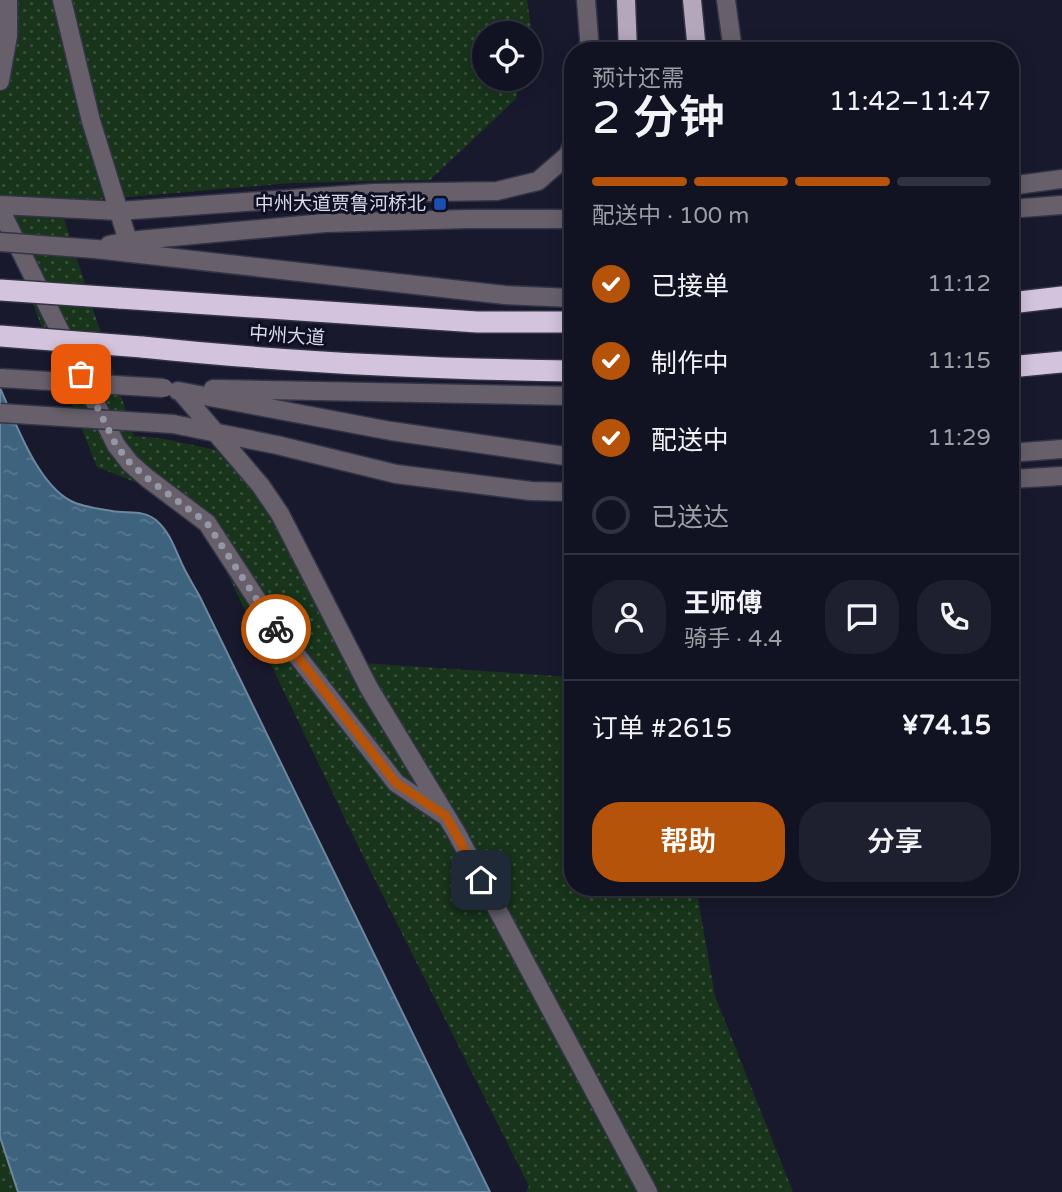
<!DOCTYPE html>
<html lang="zh">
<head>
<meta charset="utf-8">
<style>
  :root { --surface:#121322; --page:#1f202f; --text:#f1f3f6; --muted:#9c9ea5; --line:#313240; --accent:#b45309 }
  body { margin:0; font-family:"Varela Round","Noto Sans SC",sans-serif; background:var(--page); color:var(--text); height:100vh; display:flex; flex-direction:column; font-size:26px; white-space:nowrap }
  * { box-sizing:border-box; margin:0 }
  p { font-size:23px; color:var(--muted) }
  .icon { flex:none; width:38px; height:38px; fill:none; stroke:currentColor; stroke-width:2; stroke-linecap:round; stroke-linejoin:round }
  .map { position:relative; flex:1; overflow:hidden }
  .sheet { position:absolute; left:564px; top:42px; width:455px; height:854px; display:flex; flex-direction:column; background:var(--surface); border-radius:28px; box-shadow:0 4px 18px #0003,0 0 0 2px var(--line) }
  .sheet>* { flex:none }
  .fabs { position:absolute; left:472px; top:21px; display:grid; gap:14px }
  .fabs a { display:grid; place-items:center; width:70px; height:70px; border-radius:50%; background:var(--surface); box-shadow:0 4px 18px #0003,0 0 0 2px var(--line); font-size:35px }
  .pin { position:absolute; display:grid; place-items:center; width:60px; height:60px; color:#fff; margin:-30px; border-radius:14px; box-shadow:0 4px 10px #0006 }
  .courier { position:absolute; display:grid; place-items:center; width:70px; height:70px; margin:-35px; border:5px solid #b45309; border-radius:50%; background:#fff; color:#222; box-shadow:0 2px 9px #0007 }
  .head em { font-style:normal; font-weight:600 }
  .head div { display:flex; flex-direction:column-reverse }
  .head { display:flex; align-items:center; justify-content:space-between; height:119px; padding:0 28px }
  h1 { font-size:46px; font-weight:600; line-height:52px }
  .bar { display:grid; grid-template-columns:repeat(4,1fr); gap:10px 7px; align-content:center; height:84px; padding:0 28px }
  .bar i { height:9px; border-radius:5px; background:var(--line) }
  .bar .active { background:var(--accent) }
  .bar p { grid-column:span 4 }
  .line { display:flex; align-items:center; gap:18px; padding:0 28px; border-top:2px solid var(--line) }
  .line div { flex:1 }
  .round { display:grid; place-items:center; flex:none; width:74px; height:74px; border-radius:28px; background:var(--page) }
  ol { padding:0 28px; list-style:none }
  li { display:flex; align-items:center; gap:21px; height:77px }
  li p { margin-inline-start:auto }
  li .icon { padding:7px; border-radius:50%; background:var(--accent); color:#fff; stroke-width:4 }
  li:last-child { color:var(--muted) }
  li i { width:38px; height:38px; border:4px solid var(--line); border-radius:50% }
  .primary-button { display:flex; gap:14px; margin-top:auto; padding:14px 28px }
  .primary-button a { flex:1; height:80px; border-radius:28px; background:var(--accent); color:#fff; font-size:28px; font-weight:600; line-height:80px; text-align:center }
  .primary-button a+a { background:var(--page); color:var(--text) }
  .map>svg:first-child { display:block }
</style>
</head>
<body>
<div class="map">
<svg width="1062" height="1192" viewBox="0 0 1062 1192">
  <defs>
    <pattern id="green-dots" width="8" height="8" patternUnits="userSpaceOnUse" patternTransform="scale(1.75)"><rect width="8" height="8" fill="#18341b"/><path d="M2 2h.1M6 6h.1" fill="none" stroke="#39513c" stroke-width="1.8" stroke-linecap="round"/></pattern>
    <pattern id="water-ripples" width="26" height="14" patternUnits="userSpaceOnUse" patternTransform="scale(1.75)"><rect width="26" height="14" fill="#3e637e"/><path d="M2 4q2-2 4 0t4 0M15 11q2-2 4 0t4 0" fill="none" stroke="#597990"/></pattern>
  </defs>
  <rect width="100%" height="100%" fill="#18192d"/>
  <path fill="url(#green-dots)" d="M0,0H527L531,26L529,33H485V79H520L516,99L430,180L292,183L59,203L134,436L165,439L238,455L362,663L572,677V887H696L715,996L793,1192H526L529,1186L361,852L204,525L145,486L97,467L0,221Z
    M0,1137L18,1192H0Z"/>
  <path fill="url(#water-ripples)" stroke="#6c879e" stroke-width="2" d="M0,388C15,421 37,484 71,501C82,507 100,509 112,511C128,514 145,509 158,522C170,533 175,549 182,564C187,575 194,586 200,597L490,1192H18L0,1137Z"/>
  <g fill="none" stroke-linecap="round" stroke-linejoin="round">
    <g stroke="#333447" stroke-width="21">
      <path id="minor" d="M62,0L91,121L128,241
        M586,0L590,51
        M726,0L733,51
        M0,81L8,36V0
        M1010,186L1062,179
        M0,205L119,211L374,193L497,191L538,181L568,155L572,145
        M0,209L116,445L130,463L147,478L207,523L274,626L396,783L444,815
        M1010,209L1062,205
        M109,245L128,241L325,223L467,219H572
        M95,249L505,295L572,298
        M213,389L572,396
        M178,391L391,431L572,457
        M181,392L261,486L280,514L369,688L456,832L648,1192
        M173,424L277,445L396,474L531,491L572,492
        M1010,453L1062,449
        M1010,479L1062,476"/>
    </g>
    <g stroke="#333447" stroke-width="21">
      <path id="major" d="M626,0L628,51
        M692,0L697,51"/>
    </g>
    <g stroke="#333447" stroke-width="24">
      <path id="highway" d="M119,298L477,322H572
        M1010,303L1062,297
        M142,347C284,362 429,369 572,371
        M1010,367L1062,362"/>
    </g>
    <use href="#minor" stroke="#67606b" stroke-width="18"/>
    <use href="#major" stroke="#b4a7bc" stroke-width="18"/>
    <use href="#highway" stroke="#d3c3dd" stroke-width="21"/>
    <g stroke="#333447" stroke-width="21" stroke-linecap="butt">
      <path id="minor-bridge" d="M0,242L95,249
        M0,378L164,388
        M0,413L173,424"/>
    </g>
    <g stroke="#333447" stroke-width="24" stroke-linecap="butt">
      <path id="highway-bridge" d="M0,290L119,298
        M0,336L142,347"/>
    </g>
    <use href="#minor-bridge" stroke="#67606b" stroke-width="18"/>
    <use href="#highway-bridge" stroke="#d3c3dd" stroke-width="21"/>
  </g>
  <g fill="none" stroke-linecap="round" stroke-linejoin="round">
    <path stroke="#9597a7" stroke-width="7" stroke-dasharray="0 12.6" d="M81,374L116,445L130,463L147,478L207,523L276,629"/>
    <path stroke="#b45309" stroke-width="9" d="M276,629L396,783L446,816L481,880"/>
  </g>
  <rect fill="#1a4fb4" stroke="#0f1023" stroke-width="2.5" x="433" y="197" width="14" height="14" rx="3.5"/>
  <g text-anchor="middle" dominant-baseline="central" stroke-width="6" stroke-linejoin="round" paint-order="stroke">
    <g font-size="19" fill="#d9dbe9" stroke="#0f1023" text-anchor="end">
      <text x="426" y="204">中州大道贾鲁河桥北</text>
    </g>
    <g font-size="19" fill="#d9dbe9" stroke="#0f1023">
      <text transform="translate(287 336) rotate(4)">中州大道</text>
    </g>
  </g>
</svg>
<div class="fabs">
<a><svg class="icon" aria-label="locate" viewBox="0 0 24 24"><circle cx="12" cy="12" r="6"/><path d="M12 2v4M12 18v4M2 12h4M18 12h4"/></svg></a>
</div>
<div class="pin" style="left:81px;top:374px;background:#ea580c"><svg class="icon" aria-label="bag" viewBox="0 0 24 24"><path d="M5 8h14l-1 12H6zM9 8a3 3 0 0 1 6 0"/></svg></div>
<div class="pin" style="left:481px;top:880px;background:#1f2937"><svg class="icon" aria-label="home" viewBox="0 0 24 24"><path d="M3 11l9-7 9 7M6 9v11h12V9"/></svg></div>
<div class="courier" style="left:276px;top:629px"><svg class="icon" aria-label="bike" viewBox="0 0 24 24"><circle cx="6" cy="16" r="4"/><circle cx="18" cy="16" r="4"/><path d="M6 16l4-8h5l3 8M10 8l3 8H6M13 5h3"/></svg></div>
<section class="sheet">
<div class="head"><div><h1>2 分钟</h1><p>预计还需</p></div><em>11:42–11:47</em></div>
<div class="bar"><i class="active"></i><i class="active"></i><i class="active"></i><i></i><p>配送中 · 100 m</p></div>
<ol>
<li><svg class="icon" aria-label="check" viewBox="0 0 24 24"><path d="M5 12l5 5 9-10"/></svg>已接单<p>11:12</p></li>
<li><svg class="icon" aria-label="check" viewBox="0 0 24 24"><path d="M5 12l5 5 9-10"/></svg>制作中<p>11:15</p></li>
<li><svg class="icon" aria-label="check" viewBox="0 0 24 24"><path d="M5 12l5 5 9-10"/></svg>配送中<p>11:29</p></li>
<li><i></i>已送达</li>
</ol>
<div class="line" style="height:126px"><a class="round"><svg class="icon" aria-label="person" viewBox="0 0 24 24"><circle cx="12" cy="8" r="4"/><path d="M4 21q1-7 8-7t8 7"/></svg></a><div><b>王师傅</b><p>骑手 · 4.4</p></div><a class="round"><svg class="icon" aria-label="chat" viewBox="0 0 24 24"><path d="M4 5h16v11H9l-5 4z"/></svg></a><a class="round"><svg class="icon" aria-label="phone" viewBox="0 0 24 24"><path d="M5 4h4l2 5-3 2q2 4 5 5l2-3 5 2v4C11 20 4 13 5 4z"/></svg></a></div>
<div class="line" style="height:91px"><div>订单 #2615</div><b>¥74.15</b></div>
<div class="primary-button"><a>帮助</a><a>分享</a></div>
</section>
</div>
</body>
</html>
